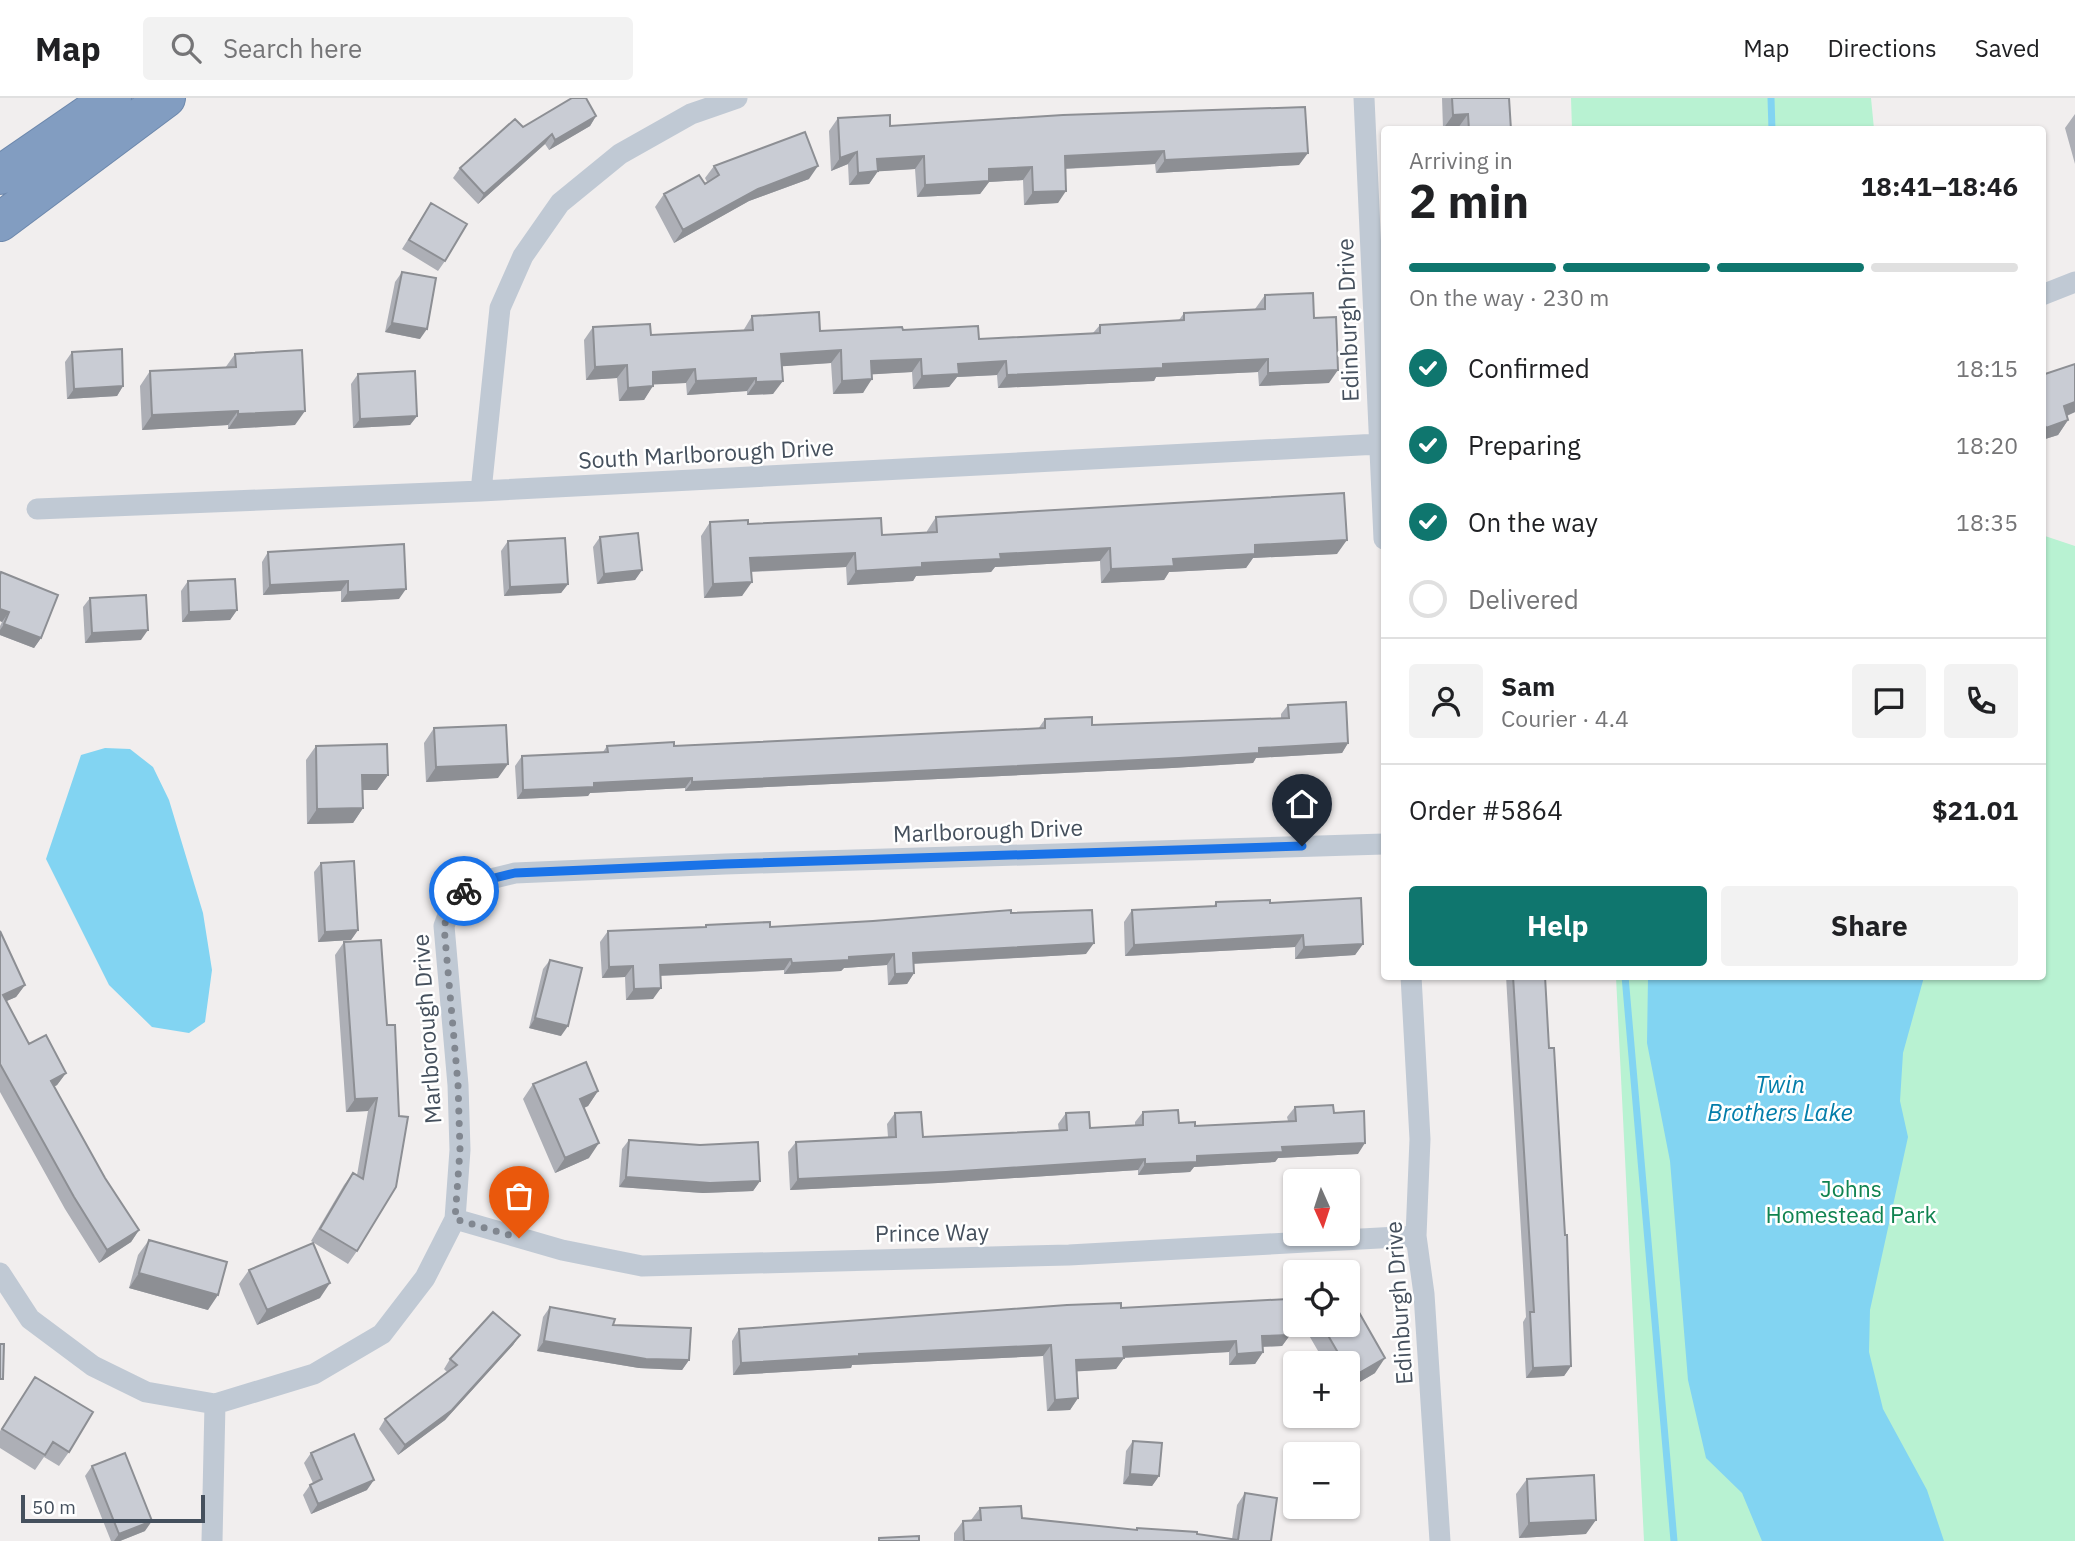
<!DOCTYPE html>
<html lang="en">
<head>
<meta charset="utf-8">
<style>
  :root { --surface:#fff; --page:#f2f2f2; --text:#202124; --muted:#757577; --line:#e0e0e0; --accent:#0f766e }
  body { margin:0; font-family:"IBM Plex Sans",sans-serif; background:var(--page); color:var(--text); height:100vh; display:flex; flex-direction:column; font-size:26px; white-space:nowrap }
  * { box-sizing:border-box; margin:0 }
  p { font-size:23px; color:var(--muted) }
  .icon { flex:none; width:38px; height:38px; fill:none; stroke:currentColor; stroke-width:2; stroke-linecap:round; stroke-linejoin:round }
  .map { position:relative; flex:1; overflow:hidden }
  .sheet { position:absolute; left:1381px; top:28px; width:665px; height:854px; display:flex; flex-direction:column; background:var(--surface); border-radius:7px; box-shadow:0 2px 5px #0004 }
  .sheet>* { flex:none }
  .needle { width:46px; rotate:177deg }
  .fabs { position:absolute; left:1283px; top:1071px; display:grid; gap:14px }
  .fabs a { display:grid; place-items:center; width:77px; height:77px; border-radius:7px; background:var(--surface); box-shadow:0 2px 5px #0004; font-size:35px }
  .scale { position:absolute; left:21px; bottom:18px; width:184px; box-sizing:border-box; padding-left:7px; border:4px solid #45505d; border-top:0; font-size:19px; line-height:24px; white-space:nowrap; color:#45505d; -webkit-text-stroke:5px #fff; paint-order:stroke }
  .pin { position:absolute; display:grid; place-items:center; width:60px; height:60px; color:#fff; margin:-72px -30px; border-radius:50% 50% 50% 0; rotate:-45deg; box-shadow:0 0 7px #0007 }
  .pin .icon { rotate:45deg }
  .courier { position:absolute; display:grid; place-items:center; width:70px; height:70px; margin:-35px; border:5px solid #1a73e8; border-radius:50%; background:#fff; color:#222; box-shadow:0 2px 9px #0007 }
  .overview em { font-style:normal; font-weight:800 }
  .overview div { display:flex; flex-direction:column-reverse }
  .overview { display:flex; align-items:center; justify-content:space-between; height:119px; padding:0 28px }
  h1 { font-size:46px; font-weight:800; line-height:52px }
  .bar { display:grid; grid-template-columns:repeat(4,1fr); gap:10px 7px; align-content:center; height:84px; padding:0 28px }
  .bar i { height:9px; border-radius:5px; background:var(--line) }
  .bar .selected { background:var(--accent) }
  .bar p { grid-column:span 4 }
  .line { display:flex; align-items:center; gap:18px; padding:0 28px; border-top:2px solid var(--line) }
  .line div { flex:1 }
  .round { display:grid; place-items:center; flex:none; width:74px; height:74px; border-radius:7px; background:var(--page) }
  ol { padding:0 28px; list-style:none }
  li { display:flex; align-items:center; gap:21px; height:77px }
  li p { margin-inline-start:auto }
  li .icon { padding:7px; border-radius:50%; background:var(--accent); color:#fff; stroke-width:4 }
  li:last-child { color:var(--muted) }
  li i { width:38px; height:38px; border:4px solid var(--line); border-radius:50% }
  .cta { display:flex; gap:14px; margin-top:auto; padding:14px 28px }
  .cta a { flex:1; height:80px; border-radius:7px; background:var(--accent); color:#fff; font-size:28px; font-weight:800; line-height:80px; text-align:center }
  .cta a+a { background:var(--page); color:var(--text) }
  header { display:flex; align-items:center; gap:42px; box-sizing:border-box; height:98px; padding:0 35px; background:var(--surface); border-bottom:2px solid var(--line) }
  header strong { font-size:33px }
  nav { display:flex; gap:38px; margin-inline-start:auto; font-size:24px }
  .search { width:490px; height:63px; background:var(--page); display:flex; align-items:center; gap:18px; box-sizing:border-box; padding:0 24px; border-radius:7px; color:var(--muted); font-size:26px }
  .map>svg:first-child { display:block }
</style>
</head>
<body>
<header>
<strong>Map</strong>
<div class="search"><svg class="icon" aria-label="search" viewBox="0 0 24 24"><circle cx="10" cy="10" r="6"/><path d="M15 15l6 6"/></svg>Search here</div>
<nav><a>Map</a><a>Directions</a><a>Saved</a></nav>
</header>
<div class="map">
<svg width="2075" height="1443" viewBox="0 0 2075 1443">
  <rect width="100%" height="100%" fill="#f1eeee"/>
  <path fill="#b8f2d2" d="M1571,0H1871L1874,31H1572Z
    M2042,437L2075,448V1443H1644L1616,879L2042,878Z"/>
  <path fill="#82d4f2" d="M105,650L130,651L153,669L169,702L203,815L212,872L205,924L189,935L152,929L109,887L46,761L81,657Z
    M1648,879H1924L1903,955L1900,1003L1908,1039L1870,1212L1869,1254L1883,1311L1927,1392L1944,1443H1762L1742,1395L1706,1360L1688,1282L1670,1063L1647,945Z"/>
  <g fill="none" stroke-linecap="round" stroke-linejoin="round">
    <path stroke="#82d4f2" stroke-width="7" d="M1771,0L1772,32
      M1625,878L1674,1443"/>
    <g stroke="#6d88ac" stroke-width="40">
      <path id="highway" d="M0,77L112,0
        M0,124L166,0"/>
    </g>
    <path stroke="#c0c9d4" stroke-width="21" d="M1364,0L1384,441
      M2042,197L2075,184
      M481,393L500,210L523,158L560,105L620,56L691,16L737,0
      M37,411L481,393L1379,346
      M1411,878L1420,1041L1416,1138L1424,1196L1440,1443
      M455,1121L562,1152L642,1168L1069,1157L1416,1138
      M0,1175L30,1221L93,1268L146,1294L215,1306L314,1276L382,1236L425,1180L455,1121L460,1052L458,987L444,828L453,804L470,786L515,775L725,766L1384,746
      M212,1443L215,1306"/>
    <use href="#highway" stroke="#829dc1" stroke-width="38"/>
  </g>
  <path fill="#adafb6" d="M1442,0H1509L1511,32H1458V30L1443,31Z
    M2075,16V66L2065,30Z
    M1063,17L1299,67L1156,75L1155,66L1065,71L1058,105L1024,107L1023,82L989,84L980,96L917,99L915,71L878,73L869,86L849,87L848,66L831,73L829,33L838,20L890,28Z
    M596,18L590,28L549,52L545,46L478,106L453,80L460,70L523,29Z
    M714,68L809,81L749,103L674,145L655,109L664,96L707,84L705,80Z
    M431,105L445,163L438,173L402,151Z
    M402,174L420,241L385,234L395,184Z
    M1265,197L1314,220L1329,285L1259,288L1258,274L1156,279L1154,283L998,290L997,277L957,279L949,289L913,291L912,274L872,276L863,295L833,296L831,265L782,268L773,296L747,297V293L687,297L686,285L653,286L644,302L619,303L617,280L586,282L584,242L593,229L651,237L743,233L752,218L820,233L903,232L979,241L1093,235L1100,227L1179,222L1184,215L1255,211Z
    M72,254L123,288L117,298L67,301L65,264Z
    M235,256L295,327L228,331V327L142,332L140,288L150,273L225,270Z
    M358,276L417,318L410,327L353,330L351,286Z
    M2042,277L2075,314L2067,318L2068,322L2058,337L2042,342Z
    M936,419L1337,456L1253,460L1246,470L1169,474L1164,482L1101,485L1100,463L995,469L991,474L916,478L913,483L847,487L846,469L751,474L742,498L704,500L701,438L710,424L748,426L882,437L927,434V433Z
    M600,439L642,472L635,482L597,486L593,449Z
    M508,443L568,486L561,495L504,498L501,453Z
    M268,454L399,501L341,504V493L263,497L262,464Z
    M1,474L41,540L34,550L0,537V528L2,524L0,523V476Z
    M188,483L237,512L230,522L182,524L181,493Z
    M90,500L141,542L85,545L83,509Z
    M1288,607L1348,645L1342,655L1256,660L1253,665L1172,670L685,693V690L590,695L588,698L517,701L515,668L522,658L603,654L607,648H674L1038,631L1045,621L1092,627L1281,620V616Z
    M434,630L498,680L426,684L424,645Z
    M316,648L388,677L377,692H362L363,710L353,725L307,726L306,662Z
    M321,765L358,832L351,842L318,844L314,774Z
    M1216,804L1270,805L1363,846L1355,857L1295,861V849L1125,858L1124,824L1132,812L1214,808Z
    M1011,815L1086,856L914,866V875L907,886L888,887L887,867L844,870L841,873L784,876V872L660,878L653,901L626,902L625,879L602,880L600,844L608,833L705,829L706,827L770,829Z
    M0,833L25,887L16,899L6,903L29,946L66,975L57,987L54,989L105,1080L139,1132L131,1144L99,1165L65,1111L0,994Z
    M344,844L387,927L399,1018L357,1153L348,1166L311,1143L344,1087L353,1075L357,1077L368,1013L346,1014L335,857Z
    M550,862L561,938L529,930L543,871Z
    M1506,878H1545L1549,950L1571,1268L1564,1278L1526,1280L1523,1224L1526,1219Z
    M533,986L598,993L588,1008L584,1010L589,1060L555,1075L523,1001Z
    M1295,1009L1334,1015L1358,1056L1278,1060L1275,1064L1194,1069L1190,1074L1138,1077V1072L938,1085L790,1092L788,1054L796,1044L888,1039L887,1026L895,1015L923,1039L1059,1033L1058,1026L1066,1015L1090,1030L1135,1028V1024L1143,1014L1195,1028L1288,1023L1287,1019Z
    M629,1042L760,1083L753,1093L703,1095L619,1089L622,1051Z
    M149,1142L208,1212L129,1190L138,1157Z
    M249,1172L320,1200L257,1227L239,1186Z
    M550,1209L613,1227L689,1262L682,1272L639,1270L537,1253L543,1219Z
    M1121,1210L1290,1237L1282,1248L1262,1249L1263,1254L1255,1266L1229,1267V1254L1124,1260L1116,1271L1077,1273L1078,1300L1070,1312L1047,1313L1043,1258L852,1267L851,1270L733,1277L732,1243L739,1231Z
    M1303,1227H1348L1375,1275L1348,1291V1265H1325Z
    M520,1237L513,1247L445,1322L398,1357L379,1331L385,1321L447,1274L444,1271L450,1261Z
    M35,1279L69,1354L59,1368L44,1359L35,1372L0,1350V1333Z
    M1133,1343L1159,1378L1152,1388L1123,1386L1126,1353Z
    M311,1355L367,1392L311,1416L303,1397L310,1387L313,1385L304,1365Z
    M92,1368L145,1433L120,1443H111L85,1378Z
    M1527,1381L1586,1436L1519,1440L1516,1396Z
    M1245,1395L1271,1443H954V1435L963,1423L971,1422L980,1410L1022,1420L1135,1432L1137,1430L1197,1436L1232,1441L1237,1407Z"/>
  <path fill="#8d8f94" d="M1468,16L1458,30L1443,31L1453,17Z
    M596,18L590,28L549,52L555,42Z
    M552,36L545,46L478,106L484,96Z
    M1164,53L1155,66L1056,71L1065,58Z
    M857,54L848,66L831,73L840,60Z
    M1308,55L1299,67L1156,75L1165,62Z
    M924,58L915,71L869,74L877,61Z
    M818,68L809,81L749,103L674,145L683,132L758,91Z
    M1032,69L1023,82L989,84L980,96L917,99L925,87L989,71Z
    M878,73L869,86L849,87L858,75Z
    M1066,93L1058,105L1024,107L1033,94Z
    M392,225L427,231L420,241L385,234Z
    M841,252L831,265L772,269L781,256Z
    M921,261L912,274L862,277L871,263Z
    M1268,261L1258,274L1156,279L1154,283L998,290L1007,277L1163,266Z
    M1006,263L997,277L957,279L949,289L913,291L922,278L958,266Z
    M627,267L617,280L586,282L595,269Z
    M695,271L686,285L643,287L653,274Z
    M1338,272L1329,285L1259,288L1268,275Z
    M756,280L747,293L687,297L696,283Z
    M872,281L863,295L833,296L842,283Z
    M783,283L773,296L747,297L756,284Z
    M123,288L117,298L67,301L74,291Z
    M653,288L644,302L619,303L628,290Z
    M2075,304V314L2054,323L2064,308Z
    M238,313L228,327L142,332L152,317Z
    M305,313L295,327L228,331L238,316Z
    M417,318L410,327L353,330L360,321Z
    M2068,322L2058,337L2042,342V335L2046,330Z
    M1347,442L1337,456L1253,460L1246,470L1169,474L1164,482L1101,485L1111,471L1255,447Z
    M1110,450L1100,463L995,469L991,474L916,478L913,483L847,487L856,473L1000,456Z
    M855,455L846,469L741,474L750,460Z
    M642,472L635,482L597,486L604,476Z
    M348,483L341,493L263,497L270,487Z
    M752,484L742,498L704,500L713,486Z
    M568,486L561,495L504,498L510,489Z
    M406,491L399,501L341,504L348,494Z
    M0,511L9,514L2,524L0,523Z
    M237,512L230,522L182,524L189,514Z
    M4,526L41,540L34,550L0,537V532Z
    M148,532L141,542L85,545L92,535Z
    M1348,645L1342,655L1256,660L1253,665L1172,670L685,693L692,684Z
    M508,666L498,680L426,684L436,669Z
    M362,677H388L377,692H352Z
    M692,680L685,690L590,695L588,698L517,701L523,692L594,685Z
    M363,710L353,725L307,726L317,711Z
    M358,832L351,842L318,844L325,834Z
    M1303,837L1295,849L1125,858L1134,847Z
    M1094,845L1086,856L906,866L913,855Z
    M1363,846L1355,857L1295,861L1304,849Z
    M894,856L887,867L844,870L841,873L784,876L792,865L849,859Z
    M791,861L784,872L652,878L660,867Z
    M633,868L625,879L602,880L609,869Z
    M914,875L907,886L888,887L895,876Z
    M25,887L16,899L0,906L3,897Z
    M661,890L653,901L626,902L634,891Z
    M535,920L568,928L561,938L529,930Z
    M66,975L57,987L42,995L51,983Z
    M598,993L588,1008L570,1016L580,1001Z
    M377,1000L368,1013L346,1014L355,1001Z
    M599,1045L589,1060L555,1075L565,1060Z
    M1365,1045L1358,1056L1278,1060L1275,1064L1194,1069L1190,1074L1138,1077L1145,1066L1197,1058L1282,1049Z
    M1145,1061L1138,1072L938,1085L790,1092L798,1081Z
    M626,1079L760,1083L753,1093L703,1095L619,1089Z
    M139,1132L131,1144L99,1165L107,1152Z
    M139,1175L218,1197L208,1212L129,1190Z
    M330,1185L320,1200L257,1227L267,1212Z
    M520,1237L513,1247L445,1322L398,1357L405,1347Z
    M1290,1237L1282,1248L1254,1249L1262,1238Z
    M544,1243L689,1262L682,1272L639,1270L537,1253Z
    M1236,1243L1229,1254L1115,1260L1123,1249Z
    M1051,1247L1043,1258L852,1267L851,1270L733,1277L741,1265L859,1256Z
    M1263,1254L1255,1266L1229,1267L1237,1256Z
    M1124,1260L1116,1271L1068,1274L1076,1262Z
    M1385,1260L1375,1275L1348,1291V1286L1352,1279Z
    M1571,1268L1564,1278L1526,1280L1533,1270Z
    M1078,1300L1070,1312L1047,1313L1055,1302Z
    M1130,1376L1159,1378L1152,1388L1123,1386Z
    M374,1382L367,1392L311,1416L318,1406Z
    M1596,1422L1586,1436L1519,1440L1529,1425Z
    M152,1423L145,1433L120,1443H114L119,1436Z"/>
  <path fill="#c9ccd4" stroke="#8d8f94" stroke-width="2" d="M572,0H586L596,18L555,42L552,36L484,96L460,70L515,21L523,29Z
    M1452,0H1509L1511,32H1469L1468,16L1453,17Z
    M1305,9L1308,55L1165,62L1164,53L1065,58L1066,93L1033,94L1032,69L989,71V83L925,87L924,58L877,61L878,73L858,75L857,54L840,60L838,20L890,17V28L1063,17Z
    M805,34L818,68L758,91L683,132L664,96L699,77L705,86L719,77L714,68Z
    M431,105L467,126L445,163L409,142Z
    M402,174L436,180L427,231L392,225Z
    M1313,195L1314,220L1336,219L1338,272L1268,275V261L1163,266V270L1007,277L1006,263L958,266L959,276L922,278L921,261L871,263L872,281L842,283L841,252L781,256L783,283L756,284V280L696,283L695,271L653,274V288L628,290L627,267L595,269L593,229L650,226L651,237L753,232L752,218L819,214L820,233L902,229L903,232L978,228L979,241L1100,235V227L1184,222V215L1265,211V197Z
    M122,251L123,288L74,291L72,254Z
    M302,252L305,313L238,316V313L152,317L150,273L236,269L235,256Z
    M2075,266V304L2064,308L2068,322L2046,330L2042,321V277Z
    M415,273L417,318L360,321L358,276Z
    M1344,395L1347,442L1255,447V456L1173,461L1174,468L1111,471L1110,450L1000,456L1001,461L922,465V469L856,473L855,455L750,460L752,484L713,486L710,424L748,422V426L881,420L882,437L937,434L936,419Z
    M638,435L642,472L604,476L600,439Z
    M565,440L568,486L510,489L508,443Z
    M404,446L406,491L348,494V483L270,487L268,454Z
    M1,474L58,497L41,540L4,526L9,514L0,511V477Z
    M235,481L237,512L189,514L188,483Z
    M146,497L148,532L92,535L90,500Z
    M1346,604L1348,645L1259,650V655L1179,660L692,684V680L594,685V689L523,692L522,658L608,654L607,648L674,644V648L1045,630V621L1092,619V627L1289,620L1288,607Z
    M506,627L508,666L436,669L434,630Z
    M387,646L388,677H362L363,710L317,711L316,648Z
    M354,763L358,832L325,834L321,765Z
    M1361,800L1363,846L1304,849L1303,837L1134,847L1132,812L1216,808V804L1270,802V805Z
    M1011,812V815L1092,812L1094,845L913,855L914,875L895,876L894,856L849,859V862L792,865L791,861L660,867L661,890L634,891L633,868L609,869L608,833L706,829V827L770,824V829L873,823Z
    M0,833L25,887L3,897L29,946L46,937L66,975L51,983L105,1080L139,1132L107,1152L74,1099L0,966Z
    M381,842L387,927H395L399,1018L408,1019L396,1089L357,1153L320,1131L353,1075L363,1081L377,1000L355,1001L344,844Z
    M550,862L582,870L568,928L535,920Z
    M1513,878H1545L1549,950H1554L1565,1137H1567L1571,1268L1533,1270L1530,1214H1534Z
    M586,964L598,993L580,1001L599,1045L565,1060L533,986Z
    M1333,1007L1334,1015L1364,1013L1365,1045L1282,1049L1283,1054L1197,1058V1064L1145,1066V1061L946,1074L798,1081L796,1044L896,1039L895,1015L921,1014L923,1039L1067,1032L1066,1015L1089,1014L1090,1030L1143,1027V1014L1178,1012L1179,1025L1195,1024V1028L1296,1023L1295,1009Z
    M629,1042L700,1047L758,1044L760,1083L710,1085L626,1079Z
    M149,1142L227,1164L218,1197L139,1175Z
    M313,1145L330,1185L267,1212L249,1172Z
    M1348,1195L1385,1260L1352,1279L1348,1271V1265H1344L1322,1227H1348Z
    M1288,1201L1290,1237L1262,1238L1263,1254L1237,1256L1236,1243L1123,1249L1124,1260L1076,1262L1078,1300L1055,1302L1051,1247L859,1256V1258L741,1265L739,1231L1067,1207L1121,1205V1210Z
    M550,1209L615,1221L613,1227L691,1230L689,1262L646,1261L544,1243Z
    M493,1214L520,1237L452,1312L405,1347L385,1321L457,1267L450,1261Z
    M0,1246H4L3,1281H0Z
    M35,1279L93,1314L69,1354L53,1344L45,1357L2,1331Z
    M354,1336L374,1382L318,1406L310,1387L322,1381L311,1355Z
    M1133,1343L1162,1345L1159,1378L1130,1376Z
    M125,1355L152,1423L119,1436L92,1368Z
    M1594,1377L1596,1422L1529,1425L1527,1381Z
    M1245,1395L1277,1400L1271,1443H964L963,1423L981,1422L980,1410L1021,1408L1022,1420L1137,1432V1430L1197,1434V1436L1238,1442Z
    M919,1438V1443H879V1440Z"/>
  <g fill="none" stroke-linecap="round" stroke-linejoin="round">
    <path stroke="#818790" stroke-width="7" stroke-dasharray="0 12.6" d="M464,793L453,804L444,828L458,986L460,1052L455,1121L519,1140"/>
    <path stroke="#1a73e8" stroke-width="9" d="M464,793L470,786L515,775L725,766L1302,748"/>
  </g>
  <g text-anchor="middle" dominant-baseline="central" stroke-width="5" stroke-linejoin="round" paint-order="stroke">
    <g font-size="23" fill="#45505d" stroke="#fff">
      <text transform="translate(1347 222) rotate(-92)">Edinburgh Drive</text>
      <text transform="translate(706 355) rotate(-3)">South Marlborough Drive</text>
      <text transform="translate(988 732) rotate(-2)">Marlborough Drive</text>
      <text transform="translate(426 931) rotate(-94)">Marlborough Drive</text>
      <text transform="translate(932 1134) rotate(-1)">Prince Way</text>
      <text transform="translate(1398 1205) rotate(-94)">Edinburgh Drive</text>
    </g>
    <g font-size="23" fill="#108350" stroke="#fff">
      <text x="1851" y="1090">Johns<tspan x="1851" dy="26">Homestead Park</tspan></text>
    </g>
    <g font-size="24" font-style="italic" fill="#037daa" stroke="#fff">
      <text x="1780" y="986">Twin<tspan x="1780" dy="28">Brothers Lake</tspan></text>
    </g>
  </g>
</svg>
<div class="fabs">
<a><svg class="needle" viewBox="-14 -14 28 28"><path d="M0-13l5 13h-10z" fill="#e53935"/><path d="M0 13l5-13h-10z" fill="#757577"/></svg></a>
<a><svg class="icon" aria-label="locate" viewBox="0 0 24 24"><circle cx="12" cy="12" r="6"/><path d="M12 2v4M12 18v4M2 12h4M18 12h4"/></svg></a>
<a>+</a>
<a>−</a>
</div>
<div class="scale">50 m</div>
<div class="pin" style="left:519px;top:1140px;background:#ea580c"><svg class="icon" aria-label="bag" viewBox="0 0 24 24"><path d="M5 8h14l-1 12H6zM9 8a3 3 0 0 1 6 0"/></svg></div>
<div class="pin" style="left:1302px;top:748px;background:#1f2937"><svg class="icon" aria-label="home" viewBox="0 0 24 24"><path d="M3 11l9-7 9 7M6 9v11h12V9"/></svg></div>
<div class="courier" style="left:464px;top:793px"><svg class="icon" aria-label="bike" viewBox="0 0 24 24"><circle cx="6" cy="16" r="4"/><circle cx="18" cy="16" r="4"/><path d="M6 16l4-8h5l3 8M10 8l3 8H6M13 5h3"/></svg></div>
<section class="sheet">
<div class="overview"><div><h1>2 min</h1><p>Arriving in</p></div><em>18:41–18:46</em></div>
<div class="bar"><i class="selected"></i><i class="selected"></i><i class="selected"></i><i></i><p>On the way · 230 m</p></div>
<ol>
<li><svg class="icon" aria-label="check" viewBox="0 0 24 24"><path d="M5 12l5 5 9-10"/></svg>Confirmed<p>18:15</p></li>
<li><svg class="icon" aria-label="check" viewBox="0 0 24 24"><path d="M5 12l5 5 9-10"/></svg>Preparing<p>18:20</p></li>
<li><svg class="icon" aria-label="check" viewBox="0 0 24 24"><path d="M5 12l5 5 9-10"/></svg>On the way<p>18:35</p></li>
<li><i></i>Delivered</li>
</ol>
<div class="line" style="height:126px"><a class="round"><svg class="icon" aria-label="person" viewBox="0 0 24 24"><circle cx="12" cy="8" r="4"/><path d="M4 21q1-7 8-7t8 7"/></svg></a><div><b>Sam</b><p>Courier · 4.4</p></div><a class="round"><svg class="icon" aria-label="chat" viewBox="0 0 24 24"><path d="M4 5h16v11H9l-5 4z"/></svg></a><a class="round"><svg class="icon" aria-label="phone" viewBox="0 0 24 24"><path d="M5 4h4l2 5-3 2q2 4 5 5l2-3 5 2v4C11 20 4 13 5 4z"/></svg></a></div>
<div class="line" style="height:91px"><div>Order #5864</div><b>$21.01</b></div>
<div class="cta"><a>Help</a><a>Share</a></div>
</section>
</div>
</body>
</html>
